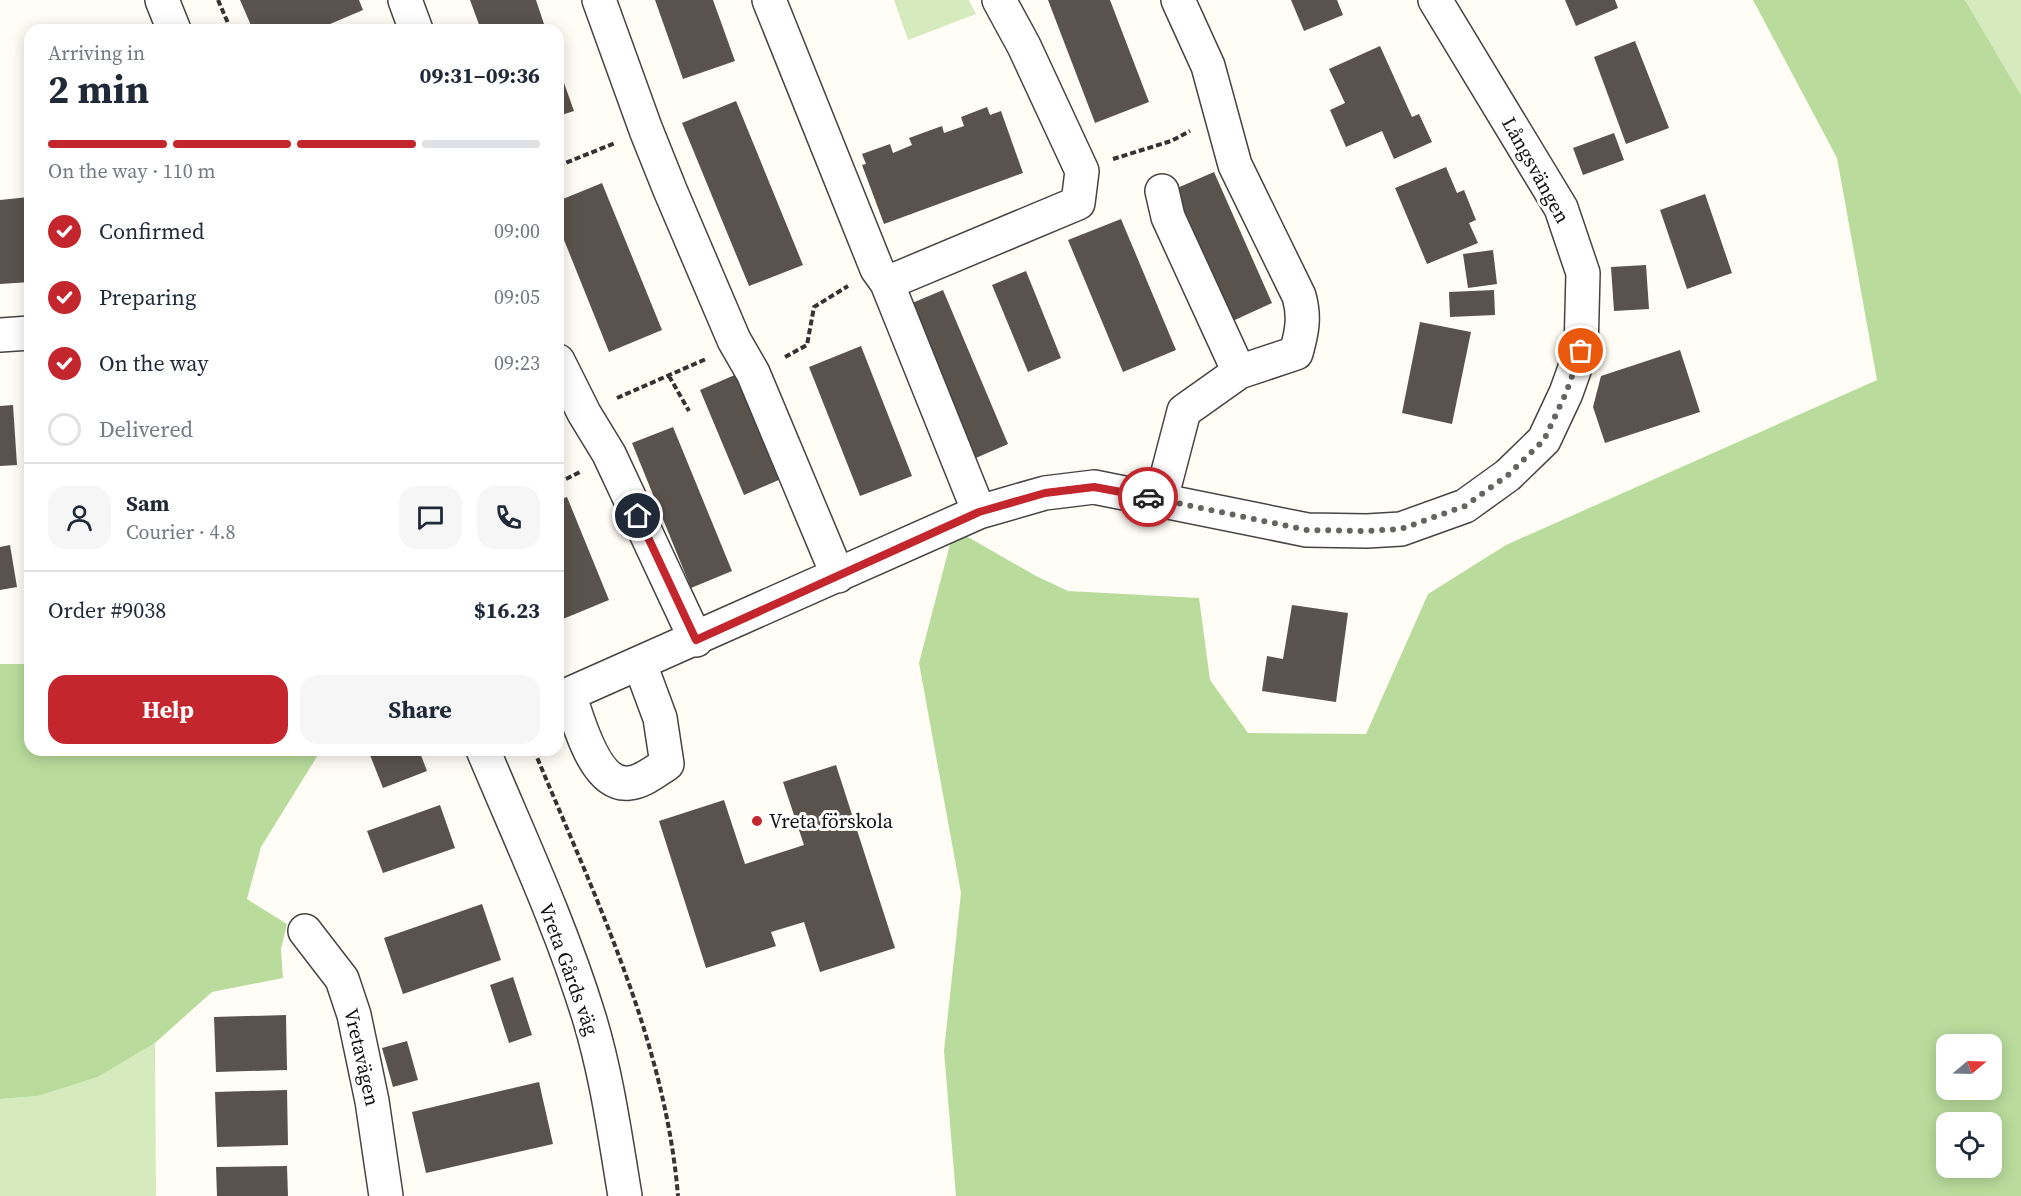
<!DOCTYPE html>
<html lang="en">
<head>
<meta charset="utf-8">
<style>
  :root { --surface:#fff; --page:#f6f6f7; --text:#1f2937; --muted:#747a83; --line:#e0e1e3; --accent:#c4262e }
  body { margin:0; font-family:"Source Serif 4",serif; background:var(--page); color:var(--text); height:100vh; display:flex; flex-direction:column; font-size:22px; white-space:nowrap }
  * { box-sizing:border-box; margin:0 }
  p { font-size:20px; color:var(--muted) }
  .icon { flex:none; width:33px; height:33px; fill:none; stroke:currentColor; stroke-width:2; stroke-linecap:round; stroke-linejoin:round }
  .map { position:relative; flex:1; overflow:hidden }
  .sheet { position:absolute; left:24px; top:24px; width:540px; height:732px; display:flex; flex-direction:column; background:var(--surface); border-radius:18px; box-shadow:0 3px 15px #0003 }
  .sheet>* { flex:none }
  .needle { width:39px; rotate:71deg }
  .tools { position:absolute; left:1936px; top:1034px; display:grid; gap:12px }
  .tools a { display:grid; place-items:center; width:66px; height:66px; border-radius:12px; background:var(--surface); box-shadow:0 3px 15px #0003; font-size:30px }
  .pin { position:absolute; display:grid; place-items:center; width:51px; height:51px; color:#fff; margin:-26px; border:3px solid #fff; border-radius:50%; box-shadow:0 2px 6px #0007 }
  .courier { position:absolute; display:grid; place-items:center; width:60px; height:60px; margin:-30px; border:4px solid #c4262e; border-radius:50%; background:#fff; color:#222; box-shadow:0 2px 8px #0007 }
  .overview em { font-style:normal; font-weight:700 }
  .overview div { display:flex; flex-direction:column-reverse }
  .overview { display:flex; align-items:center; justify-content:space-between; height:102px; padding:0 24px }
  h1 { font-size:39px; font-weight:700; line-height:45px }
  .bar { display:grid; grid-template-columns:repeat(4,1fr); gap:9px 6px; align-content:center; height:72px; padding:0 24px }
  .bar i { height:8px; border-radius:4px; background:var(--line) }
  .bar .selected { background:var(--accent) }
  .bar p { grid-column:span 4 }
  .line { display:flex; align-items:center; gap:15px; padding:0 24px; border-top:2px solid var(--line) }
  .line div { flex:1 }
  .round { display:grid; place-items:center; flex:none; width:63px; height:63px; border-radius:18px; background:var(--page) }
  ol { padding:0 24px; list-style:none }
  li { display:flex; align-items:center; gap:18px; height:66px }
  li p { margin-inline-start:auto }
  li .icon { padding:6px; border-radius:50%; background:var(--accent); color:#fff; stroke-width:4 }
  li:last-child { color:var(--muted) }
  li i { width:33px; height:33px; border:3px solid var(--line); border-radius:50% }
  .button { display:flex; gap:12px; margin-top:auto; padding:12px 24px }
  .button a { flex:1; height:69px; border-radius:18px; background:var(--accent); color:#fff; font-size:24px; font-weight:700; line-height:69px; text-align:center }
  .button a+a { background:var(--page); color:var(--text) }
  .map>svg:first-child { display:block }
</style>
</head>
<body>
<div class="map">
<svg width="2021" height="1196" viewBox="0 0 2021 1196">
  <rect width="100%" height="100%" fill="#fffdf5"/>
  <path fill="#d5ebbd" d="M894,0H969L976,14L908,40Z
    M1965,0H2021V95Z
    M155,1043L156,1196H0V1099L38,1096L98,1077Z"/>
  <path fill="#b9dc9c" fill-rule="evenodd" d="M1753,0H1965L2021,95V1196H956L944,1051L961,893L919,663L954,529L1036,576L1068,591L1199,598L1210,680L1248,733L1366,734L1428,594L1506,545L1877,380L1837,158ZM1947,1044H1992V1089H1947ZM1947,1122H1992V1167H1947Z
    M0,664H30V750H321L261,847L247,899L287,924L281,949L283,978L212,992L155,1043L98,1077L38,1096L0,1099Z"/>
  <path fill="#5a524d" d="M240,0H359L363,10L316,30H253Z
    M470,0H536L546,30H481Z
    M655,0H713L735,61L683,79Z
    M1048,0H1110L1149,102L1095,123Z
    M1291,0H1337L1343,15L1304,31Z
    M1565,0H1615L1618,8L1576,26Z
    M1635,41L1669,128L1626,144L1594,57Z
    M1380,46L1412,117L1419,114L1432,142L1394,159L1382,131L1346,147L1330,110L1345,103L1329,69Z
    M558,66L574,111L558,116Z
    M736,101L803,265L749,286L682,123Z
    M987,107L990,115L1001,111L1023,173L884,224L862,165L866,164L862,154L890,144L893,153L912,145L909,138L942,126L944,133L964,126L961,117Z
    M1614,133L1624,160L1583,175L1573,148Z
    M1446,167L1457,193L1464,190L1476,220L1469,223L1478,243L1427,264L1395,188Z
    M1214,172L1272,303L1226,324L1168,192Z
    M602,183L662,330L609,352L558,225V201Z
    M1705,194L1732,273L1687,289L1660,210Z
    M29,197L30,282L0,284V200Z
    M1121,219L1176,350L1123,372L1068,240Z
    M1493,250L1497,284L1468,288L1463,254Z
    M1646,265L1649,309L1614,311L1611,267Z
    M1026,271L1061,358L1028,372L992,285Z
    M943,290L1008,444L969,461L905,306Z
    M1494,290L1495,315L1450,317L1449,292Z
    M1420,322L1471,332L1452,424L1402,413Z
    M861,346L912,476L860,496L809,367Z
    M1680,350L1700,412L1605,443L1593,407L1601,376Z
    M737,374L781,479L744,495L700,390Z
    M13,405L17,465L0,466V406Z
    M673,427L732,571L691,588L632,443Z
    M567,497L609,600L558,621V500Z
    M10,545L17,587L0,590V547Z
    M1292,605L1348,613L1336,702L1262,691L1267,656L1283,659Z
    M368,750H419L427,771L383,788Z
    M836,765L895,948L820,972L804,922L771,932L776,946L706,968L659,821L724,800L745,864L804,845L783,782Z
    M440,805L455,848L383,873L367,831Z
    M482,904L501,960L403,994L384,938Z
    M513,977L532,1035L509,1043L490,985Z
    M286,1015L287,1070L216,1072L214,1017Z
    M407,1041L418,1080L393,1087L382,1048Z
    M539,1082L553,1144L426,1173L412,1112Z
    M287,1090L288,1145L217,1147L215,1092Z
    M287,1166L288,1196H217L216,1167Z"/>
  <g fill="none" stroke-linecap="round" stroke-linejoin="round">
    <g stroke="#444" stroke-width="36">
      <path id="minor" d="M162,0L174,30
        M405,0L416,30
        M599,0L646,130L670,190L734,340L753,373L838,576
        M769,0L877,269L887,283L979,512
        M1162,191L1168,217L1239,372
        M887,283L1078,203L1082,171L1024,46L999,0
        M0,335L30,333
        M558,361L584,413L609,454L696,640
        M1161,499L1184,411L1239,372L1296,353C1302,332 1305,317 1299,296L1235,165L1208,66L1178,0
        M569,694C578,719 594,787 629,783C643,782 655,771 667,764L660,718L640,664
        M558,699L979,512L1045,493L1094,487L1307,530L1367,531L1401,529L1465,506L1508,475L1544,440L1566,393L1581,351L1583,273L1561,208L1435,0
        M483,750C520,838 561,926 589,1017C607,1076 615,1136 625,1196
        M305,931L342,979L354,1015L372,1101L386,1196"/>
    </g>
    <path stroke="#333" stroke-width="4" stroke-dasharray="6 3" stroke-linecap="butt" d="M218,0L231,30
      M1113,159L1171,141L1190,131
      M558,166L615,143
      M785,357L807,345L814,307L848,286
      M669,376L689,411
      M617,398L706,359
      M558,483L580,472
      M534,750C593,893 665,1039 678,1196"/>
    <use href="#minor" stroke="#fff" stroke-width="33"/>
  </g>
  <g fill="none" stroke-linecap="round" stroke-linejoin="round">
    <path stroke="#646461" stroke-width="6" stroke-dasharray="0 10.8" d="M1148,497L1307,530L1367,531L1401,529L1465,506L1508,475L1544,440L1566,393L1581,351"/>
    <path stroke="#c4262e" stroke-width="8" d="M638,516L696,640L979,512L1045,493L1094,487L1148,497"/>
  </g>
  <circle fill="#c4262e" stroke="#fff" stroke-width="2" cx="757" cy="821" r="6"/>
  <g text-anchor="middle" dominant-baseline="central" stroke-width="6" stroke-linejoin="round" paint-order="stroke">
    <g font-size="20" fill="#111" stroke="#fff">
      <text transform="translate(1536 170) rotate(61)">Långsvängen</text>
      <text transform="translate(569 969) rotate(70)">Vreta Gårds väg</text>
      <text transform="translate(362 1057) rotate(77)">Vretavägen</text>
    </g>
    <g font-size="20" fill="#111" stroke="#fff" text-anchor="start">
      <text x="769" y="821">Vreta förskola</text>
    </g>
  </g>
</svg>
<div class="tools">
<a><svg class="needle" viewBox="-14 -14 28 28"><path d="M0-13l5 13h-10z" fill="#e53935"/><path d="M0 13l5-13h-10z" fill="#747a83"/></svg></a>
<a><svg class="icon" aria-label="locate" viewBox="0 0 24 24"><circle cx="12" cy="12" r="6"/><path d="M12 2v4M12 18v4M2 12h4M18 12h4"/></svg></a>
</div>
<div class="pin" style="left:1581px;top:351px;background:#ea580c"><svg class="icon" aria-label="bag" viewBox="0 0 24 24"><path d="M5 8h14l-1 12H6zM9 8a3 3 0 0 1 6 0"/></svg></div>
<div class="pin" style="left:638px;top:516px;background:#1f2937"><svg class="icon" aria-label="home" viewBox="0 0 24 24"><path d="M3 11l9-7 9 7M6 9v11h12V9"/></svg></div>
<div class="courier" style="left:1148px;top:497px"><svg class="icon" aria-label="car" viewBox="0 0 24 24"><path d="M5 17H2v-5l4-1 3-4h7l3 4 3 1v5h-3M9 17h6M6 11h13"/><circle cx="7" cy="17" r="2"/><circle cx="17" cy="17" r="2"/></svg></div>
<section class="sheet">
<div class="overview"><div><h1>2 min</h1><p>Arriving in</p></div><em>09:31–09:36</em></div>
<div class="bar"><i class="selected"></i><i class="selected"></i><i class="selected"></i><i></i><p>On the way · 110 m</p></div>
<ol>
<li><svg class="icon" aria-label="check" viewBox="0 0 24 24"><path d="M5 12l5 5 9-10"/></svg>Confirmed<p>09:00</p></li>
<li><svg class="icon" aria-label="check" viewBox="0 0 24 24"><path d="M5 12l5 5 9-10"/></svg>Preparing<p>09:05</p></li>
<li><svg class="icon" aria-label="check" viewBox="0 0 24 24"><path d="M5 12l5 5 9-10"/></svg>On the way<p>09:23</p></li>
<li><i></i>Delivered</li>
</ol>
<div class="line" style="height:108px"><a class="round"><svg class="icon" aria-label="person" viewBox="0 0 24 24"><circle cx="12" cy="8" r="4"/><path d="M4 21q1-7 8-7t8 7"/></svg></a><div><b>Sam</b><p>Courier · 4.8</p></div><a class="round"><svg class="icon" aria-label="chat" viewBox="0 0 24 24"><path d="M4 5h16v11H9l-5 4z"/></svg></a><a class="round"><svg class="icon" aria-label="phone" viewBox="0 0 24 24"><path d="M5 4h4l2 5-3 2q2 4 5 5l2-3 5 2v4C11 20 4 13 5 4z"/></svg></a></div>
<div class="line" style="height:78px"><div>Order #9038</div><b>$16.23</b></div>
<div class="button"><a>Help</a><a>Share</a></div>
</section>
</div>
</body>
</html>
